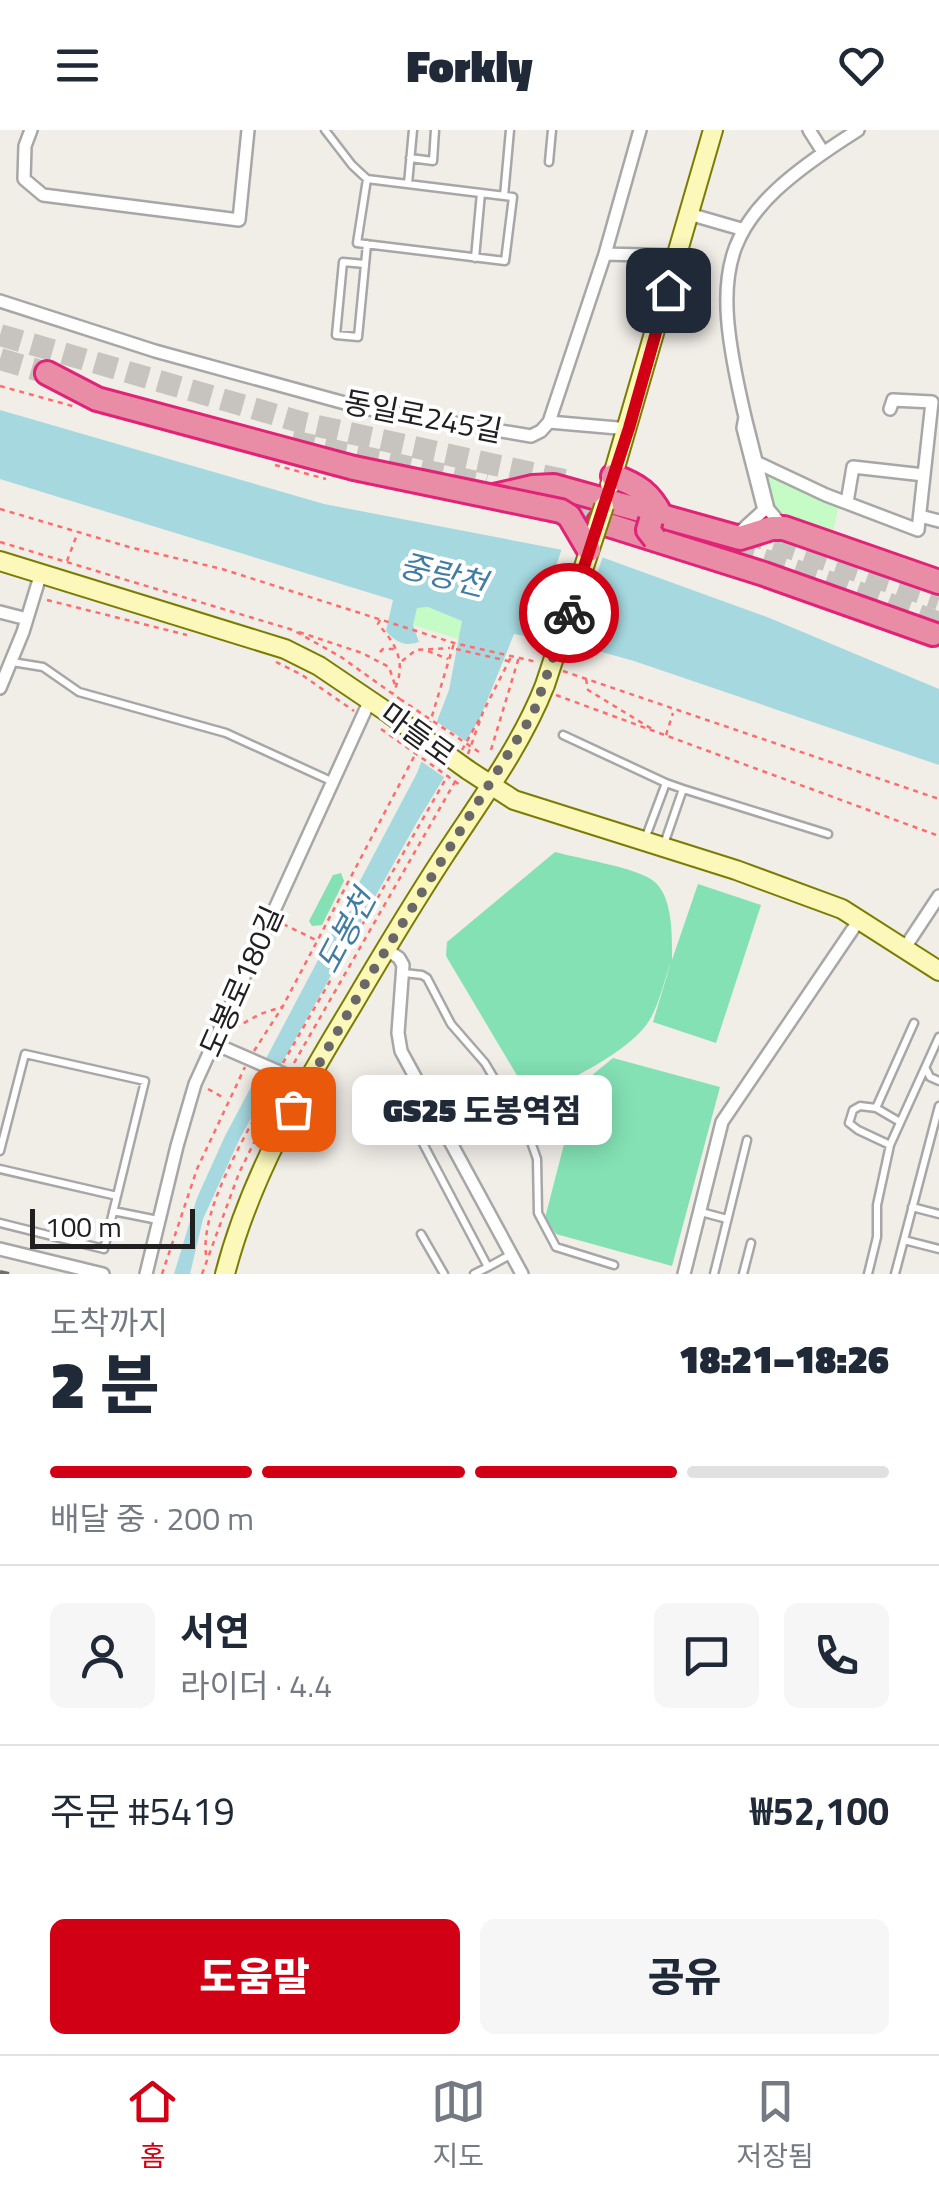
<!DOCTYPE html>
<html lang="ko">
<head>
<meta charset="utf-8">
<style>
  :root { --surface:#fff; --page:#f6f6f7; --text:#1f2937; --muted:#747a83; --line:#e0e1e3; --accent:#d10014 }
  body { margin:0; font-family:"Titillium Web","Noto Sans KR",sans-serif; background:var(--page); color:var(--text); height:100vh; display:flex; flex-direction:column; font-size:38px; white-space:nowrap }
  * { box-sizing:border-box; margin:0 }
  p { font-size:32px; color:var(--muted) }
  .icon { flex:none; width:55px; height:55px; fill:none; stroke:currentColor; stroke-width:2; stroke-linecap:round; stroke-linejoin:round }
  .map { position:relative; height:1144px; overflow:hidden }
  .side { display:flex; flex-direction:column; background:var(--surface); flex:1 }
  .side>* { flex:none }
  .scale { position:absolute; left:30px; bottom:25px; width:165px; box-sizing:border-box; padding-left:10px; border:5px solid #202020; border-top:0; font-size:28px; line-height:35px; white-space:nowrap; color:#202020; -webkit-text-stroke:8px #fff; paint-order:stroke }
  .pin { position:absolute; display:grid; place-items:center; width:85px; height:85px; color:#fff; margin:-42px; border-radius:20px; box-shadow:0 5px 15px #0006 }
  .courier { position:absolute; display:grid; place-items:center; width:100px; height:100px; margin:-50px; border:8px solid #d10014; border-radius:50%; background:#fff; color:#222; box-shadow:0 2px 12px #0007 }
  .bubble { position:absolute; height:70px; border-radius:15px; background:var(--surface); box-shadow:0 5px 25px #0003; font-size:32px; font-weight:800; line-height:70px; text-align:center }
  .overview em { font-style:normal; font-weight:800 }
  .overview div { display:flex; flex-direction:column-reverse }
  .overview { display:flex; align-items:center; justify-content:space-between; height:170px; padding:0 50px }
  h1 { font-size:65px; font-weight:800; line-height:75px }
  .bar { display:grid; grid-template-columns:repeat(4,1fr); gap:15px 10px; align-content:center; height:120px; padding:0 50px }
  .bar i { height:12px; border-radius:8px; background:var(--line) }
  .bar .active { background:var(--accent) }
  .bar p { grid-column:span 4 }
  .line { display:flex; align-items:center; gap:25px; padding:0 50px; border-top:2px solid var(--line) }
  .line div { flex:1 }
  .round { display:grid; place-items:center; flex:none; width:105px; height:105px; border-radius:15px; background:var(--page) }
  .primary-button { display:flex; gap:20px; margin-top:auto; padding:20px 50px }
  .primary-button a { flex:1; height:115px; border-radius:15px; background:var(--accent); color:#fff; font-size:40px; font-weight:800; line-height:115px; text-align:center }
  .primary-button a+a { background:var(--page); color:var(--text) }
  header { display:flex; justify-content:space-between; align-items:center; height:130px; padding:0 50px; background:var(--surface); font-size:45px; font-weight:800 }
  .tab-bar { display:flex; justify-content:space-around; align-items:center; height:140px; border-top:2px solid var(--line); background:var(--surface); font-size:28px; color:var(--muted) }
  .tab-bar a { display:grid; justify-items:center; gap:5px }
  .tab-bar .active { color:var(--accent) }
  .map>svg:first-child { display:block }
</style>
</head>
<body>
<header><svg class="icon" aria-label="menu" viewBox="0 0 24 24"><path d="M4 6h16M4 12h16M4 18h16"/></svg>Forkly<svg class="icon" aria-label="heart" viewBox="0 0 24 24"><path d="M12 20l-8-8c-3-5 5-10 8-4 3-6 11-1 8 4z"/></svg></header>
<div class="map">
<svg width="939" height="1144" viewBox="0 0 939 1144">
  <rect width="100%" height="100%" fill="#f1ede7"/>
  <path fill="#c5fbc4" d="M767,341L839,376L831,409C782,392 774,396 767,341Z
    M428,477L462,491L459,509L413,495L417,478Z"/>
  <path fill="#83e1b4" d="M555,722C581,729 627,736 649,748C674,761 672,807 672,830L698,754L761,775L716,913L653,892L671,832C664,851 659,875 649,891C629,923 564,952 531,969L446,826L447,812Z
    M341,743L344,751L322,795L312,796L309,791L333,745Z
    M613,928L720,957L672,1136L556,1104L545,1088L579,956Z"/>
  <path fill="#a6d8df" d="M0,280L324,374L604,428L767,487L939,559V635L634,531L577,515L514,504L480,588L417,692L240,1008L203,1089L190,1144H174L197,1068L225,1006L417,643L449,560L462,491L428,477L417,478L413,495L419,512C404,517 396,512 386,501L393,470L0,349Z"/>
  <path fill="#f1ede7" d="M563,415L604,423L572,519L532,510Z
    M434,590L470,614L448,650L418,629Z"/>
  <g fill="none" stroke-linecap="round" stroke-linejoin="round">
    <path stroke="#c7c4bf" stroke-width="22" stroke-dasharray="22 11" stroke-linecap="butt" d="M0,205L304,293L573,352
      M0,229L64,248
      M292,311L486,354
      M541,367C677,398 809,442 939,493
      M743,402L939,469"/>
    <g stroke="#a7a7a7" stroke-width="11">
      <path id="lane" d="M325,0L352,35L367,49L513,67L505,131L357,113L367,49
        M410,28L433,31L435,0
        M549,32L552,0
        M408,54L413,0
        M504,66L510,0
        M475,128L481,63
        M365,134L343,132L336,205L358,207L367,114
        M12,532L43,537L79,562L226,603L331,651
        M563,605L666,653L645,709
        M683,659L828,704
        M663,717L683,659L666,653
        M404,843L422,845L427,848L451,894L485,933L530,1009L537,1029L538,1083L556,1117L614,1135
        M926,939L930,947L939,951
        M398,966L488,1137L510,1125
        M876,978L860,976L853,980L849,993L858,1000L890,1015
        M900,992L876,978L914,893
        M0,1021L25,924L145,951L104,1119L0,1093
        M0,1039L117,1066
        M912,1077L939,1084
        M113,1081L158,1090
        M701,1082L727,1089
        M421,1104L444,1144
        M904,1110L939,1119
        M474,1144L488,1137
        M714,1144L747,1010
        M743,1144L751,1113
        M868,1144L877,1107V1075L890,1015L939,907
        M895,1144L939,976"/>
    </g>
    <g stroke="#a7a7a7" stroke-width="16">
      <path id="street" d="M31,0L25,16L24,49L43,65L239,90L248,0
        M809,0L823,22
        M689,84L741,99
        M605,124L678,126
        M0,171L155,221L363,278L531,306L541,301L549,292L605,124L640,0
        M745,287C708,129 719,88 858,0
        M549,292L629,299
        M756,332L826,365L918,400L932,272L893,270L890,279
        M847,372L853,337L924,345
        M920,386L939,391
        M742,400L764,380L743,298L745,287L768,379L784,398
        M0,482L27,489
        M0,558L23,502L41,443
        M386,819L399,828L403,835L398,903L401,921L522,1144
        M904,819L939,766
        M0,1119L103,1144
        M146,1144L177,1016L195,954L370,570
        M684,1144L722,992L859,790"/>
    </g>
    <g stroke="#7b7c02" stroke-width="22">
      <path id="secondary" d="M610,355L713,0
        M0,431L285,519L319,536L390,584
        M468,640L514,670L736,740L842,779L939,841
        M225,1144C250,1047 301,960 352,876C382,825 412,775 444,726C480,671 521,616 545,555"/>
    </g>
    <g stroke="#e02376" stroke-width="28">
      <path id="highway" d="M47,243L97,269L354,338
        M613,346C638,355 650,363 662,387L653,390
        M494,366L533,357L554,356L740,408L772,398H784L939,452
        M599,392L764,444L933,504"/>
    </g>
    <path stroke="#fd6d6c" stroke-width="2.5" stroke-dasharray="5 5" stroke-linecap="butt" d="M0,256L76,277
      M275,335L326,349
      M0,379L129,417L222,439L454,513L537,532
      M0,412L293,500L341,527L400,569
      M67,431L76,407
      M47,470L187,505
      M380,490L378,494C398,516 407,535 393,563
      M299,502L362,523L389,537L396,558
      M456,519L508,531
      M428,521L448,529
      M380,522L383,519H397
      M402,531L416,520L450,518
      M276,532L302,545L354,581
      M563,541L939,669
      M586,549L588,560L652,599
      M556,565L939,706
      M429,596L454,513
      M666,605L673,583
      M462,620L480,588
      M491,620L519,527
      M468,624L483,582L511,527
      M283,794L316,810
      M235,898L260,884L282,877
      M254,921L283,876L417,621
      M283,933L448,645
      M294,933L456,650
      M208,959L224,968
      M206,1125C200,1076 251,998 273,953
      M162,1144L197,1039L245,937
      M202,1144L239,1043L283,954"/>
    <use href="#lane" stroke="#fff" stroke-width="6"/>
    <use href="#street" stroke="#fff" stroke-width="11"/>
    <use href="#secondary" stroke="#fbf8ba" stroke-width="18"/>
    <use href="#highway" stroke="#e98da7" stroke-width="22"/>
    <path stroke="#6e6e6e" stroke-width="4" stroke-dasharray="20 20" stroke-linecap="butt" d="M0,1142L9,1144"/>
    <g stroke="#a7a7a7" stroke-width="16" stroke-linecap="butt">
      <path id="street-bridge" d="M222,917L291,947"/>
    </g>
    <g stroke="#7b7c02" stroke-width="22" stroke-linecap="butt">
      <path id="secondary-bridge" d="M545,555L604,376
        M390,584L468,640"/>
    </g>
    <g stroke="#e02376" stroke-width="28" stroke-linecap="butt">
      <path id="highway-bridge" d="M354,338L561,381L569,386L589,420
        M651,390L648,400L655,409"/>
    </g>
    <path stroke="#fd6d6c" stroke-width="2.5" stroke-dasharray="5 5" stroke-linecap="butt" d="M400,569L479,622
      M381,599L460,655"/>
    <use href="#street-bridge" stroke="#fff" stroke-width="11"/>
    <use href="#secondary-bridge" stroke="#fbf8ba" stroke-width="18"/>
    <use href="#highway-bridge" stroke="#e98da7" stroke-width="22"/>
  </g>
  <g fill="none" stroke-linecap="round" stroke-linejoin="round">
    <path stroke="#696866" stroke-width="10" stroke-dasharray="0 18" d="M293,979L366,852L533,584L569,483"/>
    <path stroke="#d10014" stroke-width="12" d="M569,483L629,298L668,160"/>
  </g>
  <g text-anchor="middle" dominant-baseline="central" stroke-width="8" stroke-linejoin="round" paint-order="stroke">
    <g font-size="30" fill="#202020" stroke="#fff">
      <text transform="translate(423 286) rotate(11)">동일로245길</text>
      <text transform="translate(418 604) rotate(36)">마들로</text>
      <text transform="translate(241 851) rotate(-66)">도봉로180길</text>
    </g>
    <g font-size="32" font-style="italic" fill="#437ca3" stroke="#fff">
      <text transform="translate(443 444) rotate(14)">중랑천</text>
      <text transform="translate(345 801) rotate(-62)">도봉천</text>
    </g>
  </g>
</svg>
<div class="scale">100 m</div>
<div class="pin" style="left:293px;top:979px;background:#ea580c"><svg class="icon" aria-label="bag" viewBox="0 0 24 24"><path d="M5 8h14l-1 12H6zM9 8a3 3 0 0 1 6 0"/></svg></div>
<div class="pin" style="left:668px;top:160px;background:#1f2937"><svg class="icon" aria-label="home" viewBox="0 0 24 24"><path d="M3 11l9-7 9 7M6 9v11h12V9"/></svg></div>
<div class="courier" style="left:569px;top:483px"><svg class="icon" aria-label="bike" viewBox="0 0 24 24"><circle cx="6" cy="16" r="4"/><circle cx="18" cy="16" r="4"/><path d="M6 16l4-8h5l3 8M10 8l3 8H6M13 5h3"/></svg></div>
<div class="bubble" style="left:352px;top:945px;width:260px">GS25 도봉역점</div>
</div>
<section class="side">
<div class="overview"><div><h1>2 분</h1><p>도착까지</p></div><em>18:21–18:26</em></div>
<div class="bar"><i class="active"></i><i class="active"></i><i class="active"></i><i></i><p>배달 중 · 200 m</p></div>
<div class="line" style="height:180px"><a class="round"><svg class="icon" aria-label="person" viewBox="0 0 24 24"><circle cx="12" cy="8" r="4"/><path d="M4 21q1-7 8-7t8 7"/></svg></a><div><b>서연</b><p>라이더 · 4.4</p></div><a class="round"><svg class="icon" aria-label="chat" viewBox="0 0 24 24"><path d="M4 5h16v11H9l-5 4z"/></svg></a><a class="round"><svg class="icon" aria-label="phone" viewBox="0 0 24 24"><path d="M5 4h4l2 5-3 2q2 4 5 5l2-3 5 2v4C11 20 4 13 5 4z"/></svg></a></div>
<div class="line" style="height:130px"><div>주문 #5419</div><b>₩52,100</b></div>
<div class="primary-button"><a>도움말</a><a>공유</a></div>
</section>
<nav class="tab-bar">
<a class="active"><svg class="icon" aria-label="home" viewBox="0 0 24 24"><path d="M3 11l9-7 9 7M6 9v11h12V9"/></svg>홈</a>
<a><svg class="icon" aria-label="map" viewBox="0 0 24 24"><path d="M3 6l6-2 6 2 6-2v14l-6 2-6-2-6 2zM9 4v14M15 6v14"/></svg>지도</a>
<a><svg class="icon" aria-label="saved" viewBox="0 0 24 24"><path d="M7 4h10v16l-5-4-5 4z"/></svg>저장됨</a>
</nav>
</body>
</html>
